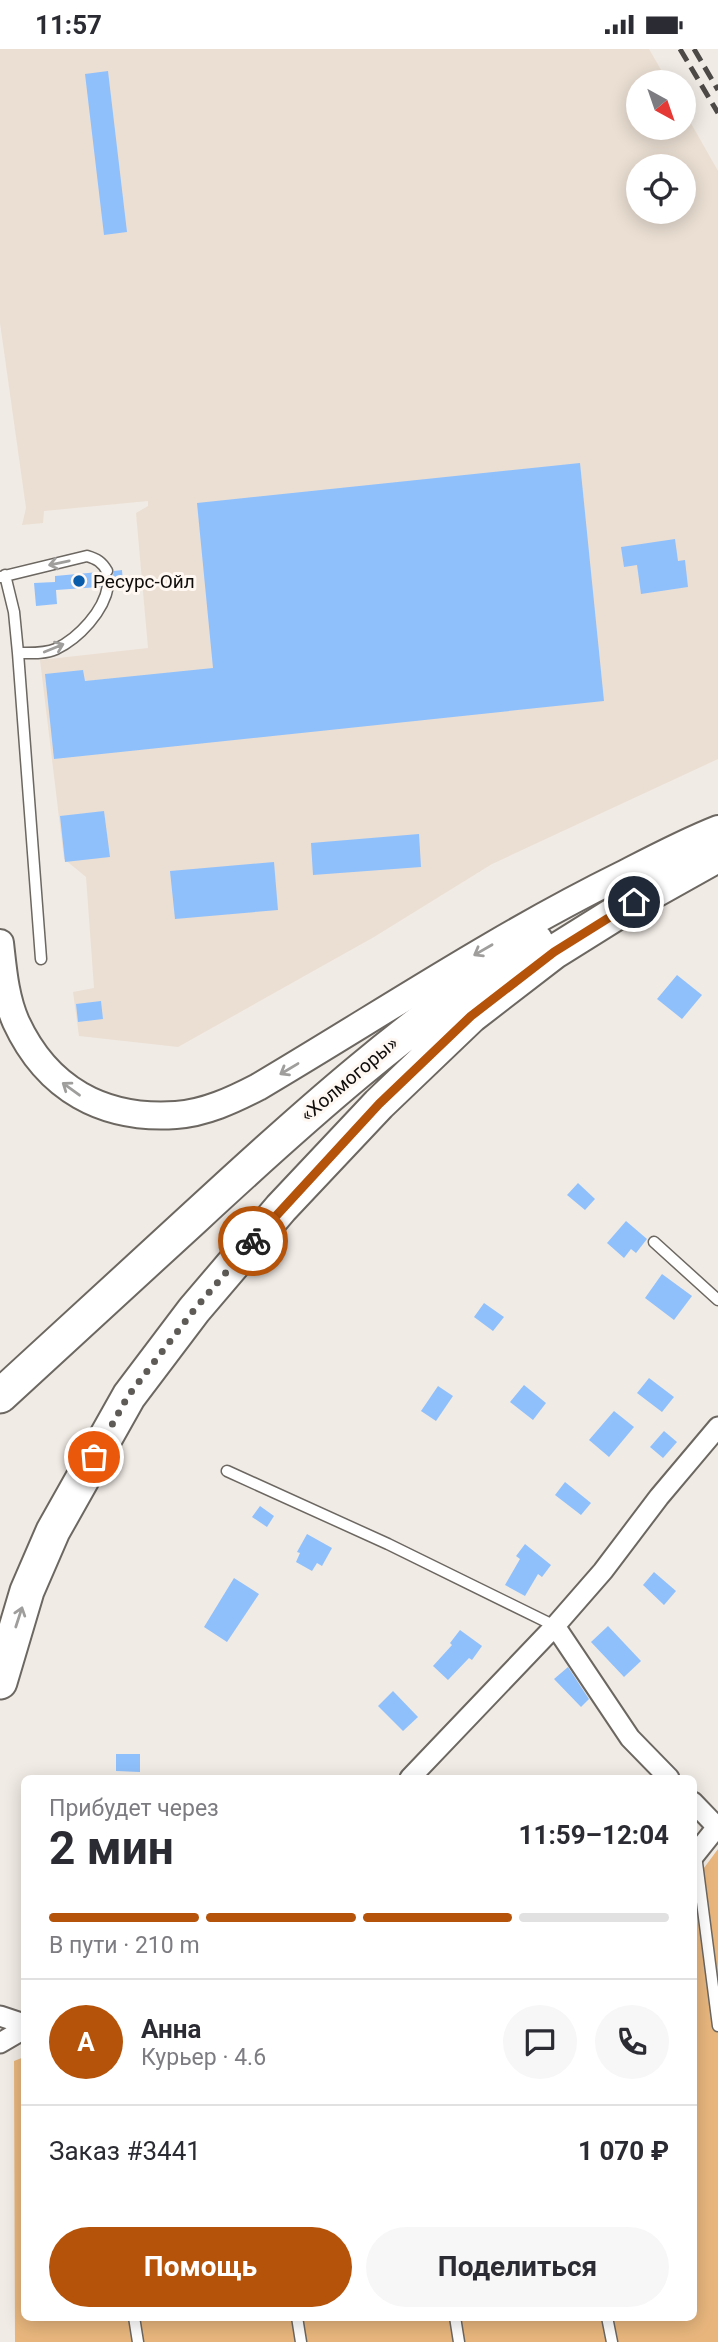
<!DOCTYPE html>
<html lang="ru">
<head>
<meta charset="utf-8">
<style>
  :root { --surface:#fff; --page:#f7f7f7; --text:#2b2b33; --muted:#7c7c81; --line:#e1e1e2; --accent:#b45309 }
  body { margin:0; font-family:Roboto,sans-serif; background:var(--page); color:var(--text); height:100vh; display:flex; flex-direction:column; font-size:26px; white-space:nowrap }
  * { box-sizing:border-box; margin:0 }
  p { font-size:23px; color:var(--muted) }
  .icon { flex:none; width:38px; height:38px; fill:none; stroke:currentColor; stroke-width:2; stroke-linecap:round; stroke-linejoin:round }
  .map { position:relative; flex:1; overflow:hidden }
  .drawer { position:absolute; left:21px; top:1726px; width:676px; height:546px; display:flex; flex-direction:column; background:var(--surface); border-radius:10px; box-shadow:0 4px 18px #0003 }
  .drawer>* { flex:none }
  .needle { width:46px; rotate:140deg }
  .controls { position:absolute; left:626px; top:21px; display:grid; gap:14px }
  .controls a { display:grid; place-items:center; width:70px; height:70px; border-radius:50%; background:var(--surface); box-shadow:0 4px 18px #0003; font-size:35px }
  .pin { position:absolute; display:grid; place-items:center; width:60px; height:60px; color:#fff; margin:-30px; border:4px solid #fff; border-radius:50%; box-shadow:0 2px 7px #0007 }
  .courier { position:absolute; display:grid; place-items:center; width:70px; height:70px; margin:-35px; border:5px solid #b45309; border-radius:50%; background:#fff; color:#222; box-shadow:0 2px 9px #0007 }
  .overview em { font-style:normal; font-weight:700 }
  .overview div { display:flex; flex-direction:column-reverse }
  .overview { display:flex; align-items:center; justify-content:space-between; height:119px; padding:0 28px }
  h1 { font-size:46px; font-weight:700; line-height:52px }
  .bar { display:grid; grid-template-columns:repeat(4,1fr); gap:10px 7px; align-content:center; height:84px; padding:0 28px }
  .bar i { height:9px; border-radius:5px; background:var(--line) }
  .bar .on { background:var(--accent) }
  .bar p { grid-column:span 4 }
  .line { display:flex; align-items:center; gap:18px; padding:0 28px; border-top:2px solid var(--line) }
  .line div { flex:1 }
  .round { display:grid; place-items:center; flex:none; width:74px; height:74px; border-radius:37px; background:var(--page) }
  .primary-button { display:flex; gap:14px; margin-top:auto; padding:14px 28px }
  .primary-button a { flex:1; height:80px; border-radius:42px; background:var(--accent); color:#fff; font-size:28px; font-weight:700; line-height:80px; text-align:center }
  .primary-button a+a { background:var(--page); color:var(--text) }
  .status { display:flex; justify-content:space-between; align-items:center; height:49px; padding:0 35px; background:var(--surface); direction:ltr }
  .status svg { height:19px; fill:currentColor }
  .map>svg:first-child { display:block }
</style>
</head>
<body>
<div class="status"><b>11:57</b><svg viewBox="0 0 49 12"><path d="M0 12V9h3v3zM5 12V6h3v6zM10 12V3h3v9zM15 12V0h3v12zM26 1h20v11H26zM47 4h2v5h-2z"/></svg></div>
<div class="map">
<svg width="718" height="2293" viewBox="0 0 718 2293">
  <rect width="100%" height="100%" fill="#f1ebe5"/>
  <path fill="#ebdfd3" fill-rule="evenodd" d="M0,0H649L668,33H639V79H684V62L718,122V710L492,815L374,888L178,998L79,987L73,943L94,939L86,828L64,810L40,611L148,599L136,464L148,457V452L44,462L43,474L22,476L26,459L0,274ZM639,117H684V163H639Z"/>
  <path fill="#e8b67d" d="M718,1800V2293H15L14,2012L24,2008V2268H693V1826L701,1823Z"/>
  <path fill="#8fc0fc" d="M108,22L127,183L104,186L85,25Z
    M580,414L604,652L54,710L45,625L83,621L85,632L213,619L197,454Z
    M675,490L678,512L685,511L688,538L641,545L637,516L624,518L621,498Z
    M122,521L123,535L115,536L113,531L107,530L100,538L56,541L57,555L36,557L34,534L55,533V527L99,523L103,528L108,529L113,526L114,522Z
    M104,762L110,808L65,813L60,767Z
    M419,785L421,818L313,826L311,794Z
    M274,813L278,861L175,870L170,822Z
    M677,926L702,946L682,970L657,950Z
    M101,952L103,970L78,973L76,955Z
    M578,1134L595,1150L585,1161L567,1146Z
    M626,1172L647,1190L636,1204L631,1200L624,1209L607,1194Z
    M662,1225L692,1247L674,1271L645,1249Z
    M484,1254L504,1268L493,1282L474,1268Z
    M649,1329L674,1348L662,1363L637,1344Z
    M524,1336L546,1354L533,1371L510,1353Z
    M438,1337L453,1347L436,1372L421,1362Z
    M614,1362L634,1378L609,1408L589,1391Z
    M664,1382L677,1393L663,1409L650,1398Z
    M565,1433L591,1454L581,1466L555,1446Z
    M260,1457L274,1467L267,1478L252,1468Z
    M307,1485L332,1499L322,1517L317,1514L312,1522L296,1513L300,1504L297,1503Z
    M525,1495L551,1516L542,1528L538,1525L525,1547L505,1536L520,1510L516,1507Z
    M654,1523L676,1542L664,1556L643,1536Z
    M234,1529L259,1545L227,1593L204,1578Z
    M608,1577L641,1612L624,1628L591,1593Z
    M460,1581L482,1597L472,1611L469,1609L448,1631L433,1617L452,1596L450,1594Z
    M568,1618L589,1650L581,1658L554,1630Z
    M393,1642L418,1668L403,1682L378,1657Z
    M116,1705H140V1723L116,1722Z"/>
  <g fill="none" stroke-linecap="round" stroke-linejoin="round">
    <g stroke="#6c6761" stroke-width="13">
      <path id="lane" d="M5,526L14,563L18,604C30,604 45,605 56,600C79,589 104,562 108,537
        M1,528L87,507C97,510 102,513 107,522
        M18,604L41,910
        M654,1193L718,1251
        M227,1422L388,1495L555,1577
        M696,1806L718,1977
        M134,2268L138,2293
        M297,2268L301,2293
        M455,2268L459,2293
        M607,2268L612,2293"/>
    </g>
    <g stroke="#6c6761" stroke-width="23">
      <path id="street" d="M555,1577L630,1689L669,1729
        M410,1729L555,1577L603,1522L659,1448L718,1378
        M693,1753L718,1779
        M693,1808L717,1778
        M0,1967L24,1975
        M0,1994L24,1980"/>
    </g>
    <g stroke="#6c6761" stroke-width="30">
      <path id="secondary" d="M0,894C3,920 5,948 16,973C47,1040 103,1071 176,1066C205,1064 233,1051 258,1038C378,967 496,888 622,826C653,810 685,793 718,780"/>
    </g>
    <g stroke="#6c6761" stroke-width="37">
      <path id="highway" d="M0,1347C65,1287 130,1227 195,1168C303,1068 411,971 536,892
        M0,1633L27,1542L53,1482L129,1347L194,1261L281,1159L379,1055L471,967L554,903L634,853L718,806"/>
    </g>
    <use href="#lane" stroke="#fff" stroke-width="10"/>
    <use href="#street" stroke="#fff" stroke-width="19"/>
    <use href="#secondary" stroke="#fff" stroke-width="26"/>
    <use href="#highway" stroke="#fff" stroke-width="33"/>
    <path stroke="#4c4946" stroke-width="5" stroke-dasharray="14 7" stroke-linecap="butt" d="M680,0L718,64
      M694,0L718,41"/>
  </g>
  <defs><path id="oneway-shaft" d="M-6 0H5M1.5-3L5.5 0L1.5 3" fill="none" stroke-width="1.6" stroke-linecap="round" stroke-linejoin="round" transform="scale(1.75)"/></defs>
  <g stroke="#9f9e9d">
    <use href="#oneway-shaft" transform="translate(59 514) rotate(168)"/>
    <use href="#oneway-shaft" transform="translate(54 599) rotate(-22)"/>
    <use href="#oneway-shaft" transform="translate(483 901) rotate(150)"/>
    <use href="#oneway-shaft" transform="translate(289 1020) rotate(149)"/>
    <use href="#oneway-shaft" transform="translate(71 1040) rotate(-144)"/>
    <use href="#oneway-shaft" transform="translate(19 1568) rotate(-72)"/>
  </g>
  <g fill="none" stroke-linecap="round" stroke-linejoin="round">
    <path stroke="#5e5b57" stroke-width="7" stroke-dasharray="0 12.6" d="M94,1408L128,1347L194,1261L253,1192"/>
    <path stroke="#b45309" stroke-width="9" d="M253,1192L379,1055L471,967L554,903L634,853"/>
  </g>
  <circle fill="#095caa" stroke="#fff8f2" stroke-width="2.5" cx="79" cy="532" r="7"/>
  <g text-anchor="middle" dominant-baseline="central" stroke-width="6" stroke-linejoin="round" paint-order="stroke">
    <g font-size="19" fill="#0f0d0b" stroke="#fff8f2" text-anchor="start">
      <text x="93" y="532">Ресурс-Ойл</text>
    </g>
    <g font-size="19" fill="#0f0d0b" stroke="#fff8f2">
      <text transform="translate(349 1030) rotate(-40)">«Холмогоры»</text>
    </g>
  </g>
</svg>
<div class="controls">
<a><svg class="needle" viewBox="-14 -14 28 28"><path d="M0-13l5 13h-10z" fill="#e53935"/><path d="M0 13l5-13h-10z" fill="#7c7c81"/></svg></a>
<a><svg class="icon" aria-label="locate" viewBox="0 0 24 24"><circle cx="12" cy="12" r="6"/><path d="M12 2v4M12 18v4M2 12h4M18 12h4"/></svg></a>
</div>
<div class="pin" style="left:94px;top:1408px;background:#ea580c"><svg class="icon" aria-label="bag" viewBox="0 0 24 24"><path d="M5 8h14l-1 12H6zM9 8a3 3 0 0 1 6 0"/></svg></div>
<div class="pin" style="left:634px;top:853px;background:#1f2937"><svg class="icon" aria-label="home" viewBox="0 0 24 24"><path d="M3 11l9-7 9 7M6 9v11h12V9"/></svg></div>
<div class="courier" style="left:253px;top:1192px"><svg class="icon" aria-label="bike" viewBox="0 0 24 24"><circle cx="6" cy="16" r="4"/><circle cx="18" cy="16" r="4"/><path d="M6 16l4-8h5l3 8M10 8l3 8H6M13 5h3"/></svg></div>
<section class="drawer">
<div class="overview"><div><h1>2 мин</h1><p>Прибудет через</p></div><em>11:59–12:04</em></div>
<div class="bar"><i class="on"></i><i class="on"></i><i class="on"></i><i></i><p>В пути · 210 m</p></div>
<div class="line" style="height:126px"><b class="round" style="background:var(--accent);color:#fff">А</b><div><b>Анна</b><p>Курьер · 4.6</p></div><a class="round"><svg class="icon" aria-label="chat" viewBox="0 0 24 24"><path d="M4 5h16v11H9l-5 4z"/></svg></a><a class="round"><svg class="icon" aria-label="phone" viewBox="0 0 24 24"><path d="M5 4h4l2 5-3 2q2 4 5 5l2-3 5 2v4C11 20 4 13 5 4z"/></svg></a></div>
<div class="line" style="height:91px"><div>Заказ #3441</div><b>1 070 ₽</b></div>
<div class="primary-button"><a>Помощь</a><a>Поделиться</a></div>
</section>
</div>
</body>
</html>
